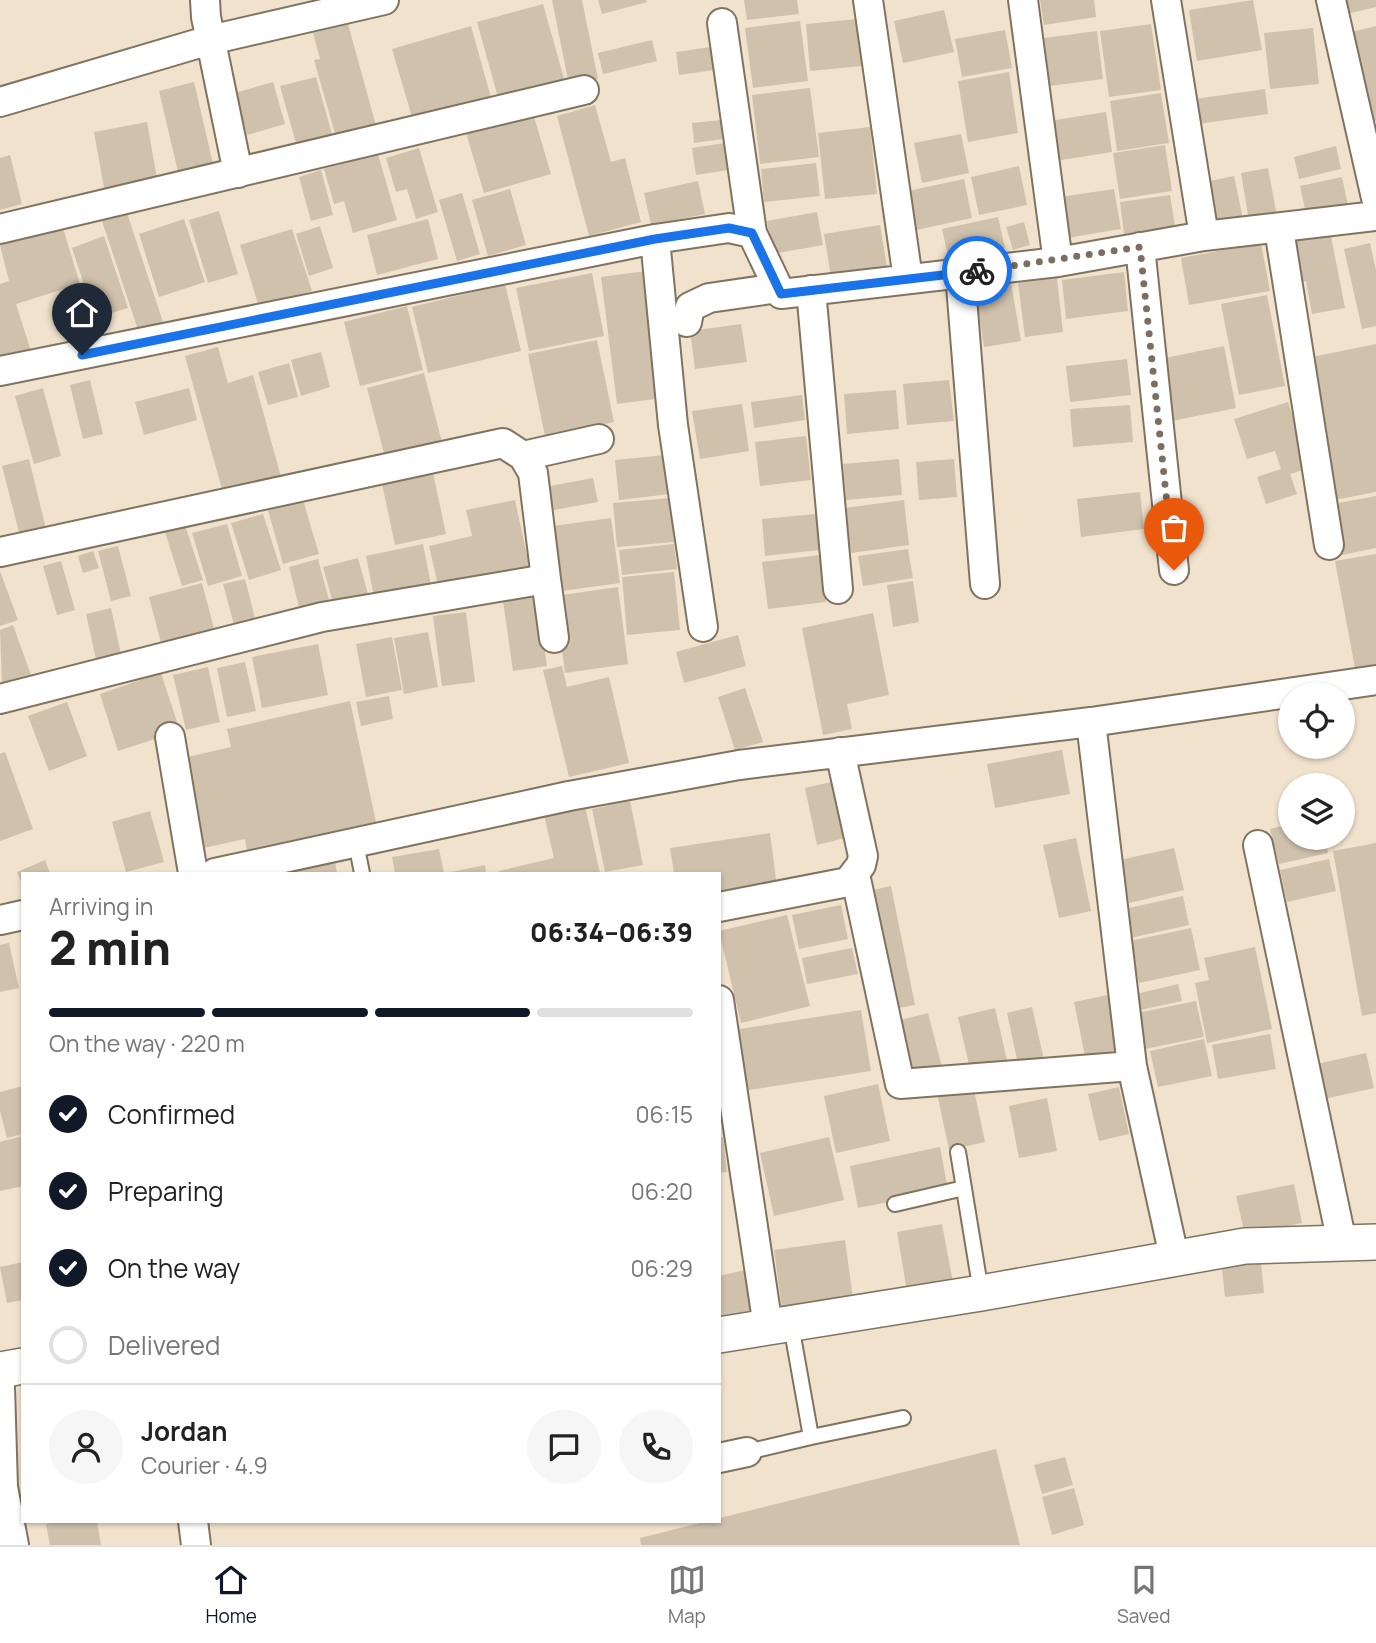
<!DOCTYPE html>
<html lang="en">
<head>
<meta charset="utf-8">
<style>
  :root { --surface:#fff; --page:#f6f6f6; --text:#222; --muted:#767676; --line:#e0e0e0; --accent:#111827 }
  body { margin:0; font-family:Manrope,sans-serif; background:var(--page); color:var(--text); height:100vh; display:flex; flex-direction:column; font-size:26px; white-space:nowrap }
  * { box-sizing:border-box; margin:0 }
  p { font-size:23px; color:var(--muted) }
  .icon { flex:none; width:38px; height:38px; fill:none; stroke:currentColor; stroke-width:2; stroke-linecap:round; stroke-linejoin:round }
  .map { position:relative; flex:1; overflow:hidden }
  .details { position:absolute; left:21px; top:872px; width:700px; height:651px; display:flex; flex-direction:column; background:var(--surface); border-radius:0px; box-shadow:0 2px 5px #0004 }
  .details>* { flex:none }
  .buttons { position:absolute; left:1278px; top:682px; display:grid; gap:14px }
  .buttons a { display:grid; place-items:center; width:77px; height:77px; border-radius:50%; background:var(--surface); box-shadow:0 2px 5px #0004; font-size:35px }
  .pin { position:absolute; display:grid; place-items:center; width:60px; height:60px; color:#fff; margin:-72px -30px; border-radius:50% 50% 50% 0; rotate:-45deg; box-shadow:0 0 7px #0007 }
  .pin .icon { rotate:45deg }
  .courier { position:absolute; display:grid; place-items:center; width:70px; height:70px; margin:-35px; border:5px solid #1a73e8; border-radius:50%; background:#fff; color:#222; box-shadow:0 2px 9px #0007 }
  .head em { font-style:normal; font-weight:800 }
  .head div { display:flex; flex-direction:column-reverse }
  .head { display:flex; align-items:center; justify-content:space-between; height:119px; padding:0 28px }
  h1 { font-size:46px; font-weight:800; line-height:52px }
  .bar { display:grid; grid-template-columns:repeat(4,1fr); gap:10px 7px; align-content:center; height:84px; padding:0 28px }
  .bar i { height:9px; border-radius:5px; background:var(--line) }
  .bar .selected { background:var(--accent) }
  .bar p { grid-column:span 4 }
  .line { display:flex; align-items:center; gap:18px; padding:0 28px; border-top:2px solid var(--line) }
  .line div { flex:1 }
  .round { display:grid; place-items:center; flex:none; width:74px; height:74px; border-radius:37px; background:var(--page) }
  ol { padding:0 28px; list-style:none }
  li { display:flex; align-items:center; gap:21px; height:77px }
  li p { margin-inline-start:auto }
  li .icon { padding:7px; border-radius:50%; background:var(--accent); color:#fff; stroke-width:4 }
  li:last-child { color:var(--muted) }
  li i { width:38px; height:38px; border:4px solid var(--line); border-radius:50% }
  .dock { display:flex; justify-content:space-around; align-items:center; height:98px; border-top:2px solid var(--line); background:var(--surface); font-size:19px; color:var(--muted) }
  .dock a { display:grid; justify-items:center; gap:4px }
  .dock .selected { color:var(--accent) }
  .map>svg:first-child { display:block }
</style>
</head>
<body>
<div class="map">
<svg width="1376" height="1545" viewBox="0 0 1376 1545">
  <rect width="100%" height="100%" fill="#f1e2cd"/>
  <path fill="#cfc1ac" d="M552,0H582L598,79L569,85Z
    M598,0H646L647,2L602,14Z
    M744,0H797L799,14L747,20Z
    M1040,0H1094L1096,17L1044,25Z
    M1253,0L1262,50L1197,61L1189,10Z
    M1340,0H1376V7L1343,15Z
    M543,4L565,82L499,101L477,22Z
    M944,10L954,52L903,63L894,21Z
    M858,19L862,66L810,71L806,24Z
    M800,21L808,81L753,88L745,28Z
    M348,24L377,129L337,141L314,60L320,59L313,33Z
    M1151,24L1161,90L1109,97L1100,31Z
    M471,26L492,101L414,124L392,49Z
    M1376,26V121L1365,124L1343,34Z
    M1313,28L1319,84L1270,89L1264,33Z
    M1005,30L1012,68L962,77L955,39Z
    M1097,31L1103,79L1050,86L1044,38Z
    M652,40L657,61L603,74L598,53Z
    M711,47L714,70L679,75L676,52Z
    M1009,72L1018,133L968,142L958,81Z
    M316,77L332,134L296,143L280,86Z
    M194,82L214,168L179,176L159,91Z
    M273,82L285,124L247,135L235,93Z
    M810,88L819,157L760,164L752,95Z
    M1265,89L1268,114L1198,124L1195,99Z
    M1161,93L1169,143L1117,151L1110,101Z
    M595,105L611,162L625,158L641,222L589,236L557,116Z
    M1106,112L1112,152L1055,161L1049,121Z
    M533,113L551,174L484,193L466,133Z
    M721,120L724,139L694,143L692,123Z
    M147,122L158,184L105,193L94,132Z
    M870,127L877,194L825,199L818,133Z
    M961,134L969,173L922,183L914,143Z
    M731,142L735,169L696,175L692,148Z
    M1165,145L1172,191L1120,199L1113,153Z
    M1336,146L1341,169L1299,179L1294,157Z
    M419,148L438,212L416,219L407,189L396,192L386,158Z
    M378,154L397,220L353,233L344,201L334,204L324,169Z
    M10,155L22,204L0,210V158Z
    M816,163L820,196L764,202L761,169Z
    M1019,166L1027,205L979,215L971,177Z
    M1268,168L1277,216L1249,221L1241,173Z
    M321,170L333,215L311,221L299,177Z
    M1234,176L1243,219L1214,225L1205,182Z
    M1342,177L1348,205L1306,214L1300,186Z
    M964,179L972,218L916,230L908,191Z
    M698,181L705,214L651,225L644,193Z
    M510,189L526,245L488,256L472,200Z
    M1114,189L1121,229L1067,238L1060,197Z
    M462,193L480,254L457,261L439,200Z
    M1170,195L1175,226L1124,234L1120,202Z
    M126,210L165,328L140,336L101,218Z
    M219,211L238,274L208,283L189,220Z
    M817,212L823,245L772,254L767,221Z
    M998,217L1005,248L949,260L942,229Z
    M184,219L205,282L159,297L139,234Z
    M428,219L438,259L377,275L367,235Z
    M1024,222L1030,245L1013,250L1006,227Z
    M62,225L80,284L16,304L31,351L0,361V284L9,281L0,245Z
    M880,225L887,267L831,277L824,234Z
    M320,226L333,268L309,276L296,234Z
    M292,229L312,291L259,307L240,245Z
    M1330,231L1345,308L1312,314L1306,281L1296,283L1288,239Z
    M104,236L128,308L95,318L72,248Z
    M1261,243L1270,291L1189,305L1181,258Z
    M1370,243L1376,270V326L1362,329L1344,249Z
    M646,271L662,398L617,404L601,277Z
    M1124,272L1128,311L1066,319L1062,280Z
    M592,273L604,336L529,351L516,288Z
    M1057,278L1063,332L1025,337L1018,283Z
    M1011,283L1021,341L984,347L975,289Z
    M505,284L521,351L428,373L412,307Z
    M1267,295L1285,386L1239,395L1221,304Z
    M407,306L423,370L360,386L344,322Z
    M741,324L747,362L695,369L690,331Z
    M597,340L614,422L545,436L528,354Z
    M1376,344V492L1335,500L1307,358Z
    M1224,346L1236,408L1172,421L1160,359Z
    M218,347L228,383L253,375L281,477L223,493L185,356Z
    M321,352L330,387L301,396L291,360Z
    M1127,359L1131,395L1070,402L1066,366Z
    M289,363L298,397L268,405L258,372Z
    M424,373L444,450L387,465L367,388Z
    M90,380L103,434L83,439L70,385Z
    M949,380L954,421L907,425L903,384Z
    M43,388L61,456L34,464L15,396Z
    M189,388L197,420L144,435L135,402Z
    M896,390L899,429L847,434L844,394Z
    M802,395L805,420L754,428L751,402Z
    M1288,402L1309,468L1290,474L1297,494L1266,504L1257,477L1281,469L1275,451L1247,459L1234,419Z
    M742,404L749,451L700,459L692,411Z
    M1130,405L1133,442L1073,447L1070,409Z
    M806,436L811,480L760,486L755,442Z
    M666,455L670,494L619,500L615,460Z
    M29,459L46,529L20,536L2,466Z
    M899,459L902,495L846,500L843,464Z
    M954,459L957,497L919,500L916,462Z
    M433,473L446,534L395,545L382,484Z
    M593,478L598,502L543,512L539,488Z
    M1140,492L1144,529L1081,537L1077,499Z
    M1376,496V548L1342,555L1333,504Z
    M670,498L674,542L617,547L613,503Z
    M303,500L319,554L283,564L268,510Z
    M515,500L531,574L440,594L429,546L472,536L466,510Z
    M904,500L909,545L851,553L845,508Z
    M263,514L281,570L249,580L231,523Z
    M816,514L819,550L765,556L762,519Z
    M611,518L620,583L555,592L546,527Z
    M227,524L242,576L208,586L192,533Z
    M185,525L203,580L182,586L165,532Z
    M423,544L433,595L376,607L366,556Z
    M674,544L677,569L622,575L619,550Z
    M118,546L131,596L111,601L98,551Z
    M908,549L913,578L863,586L858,556Z
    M93,551L99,568L83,573L78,556Z
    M1376,554V664L1355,668L1335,561Z
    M820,555L826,602L768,609L762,562Z
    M358,558L371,605L336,614L323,567Z
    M318,559L332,611L302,619L289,567Z
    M61,561L75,610L57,615L43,566Z
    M0,571L18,620L0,626Z
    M674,572L680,630L627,635L622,577Z
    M245,579L258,630L237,636L223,584Z
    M913,581L919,622L893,627L887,585Z
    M202,583L217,640L164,654L149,597Z
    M618,587L628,664L565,673L555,596Z
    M537,596L547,666L513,671L503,601Z
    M111,608L122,659L97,664L86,614Z
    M466,612L475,682L442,686L433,616Z
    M873,613L889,695L847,704L852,729L823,735L802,628Z
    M13,625L31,675L2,685L0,630Z
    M428,632L438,687L404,694L394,638Z
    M738,635L746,666L684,683L676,652Z
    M392,637L402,690L366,697L356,644Z
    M318,644L328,695L262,708L252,657Z
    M245,662L256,711L227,717L217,668Z
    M562,666L567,687L609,677L629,763L569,777L543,670Z
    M208,667L220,722L186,730L173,675Z
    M161,673L180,731L118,751L100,694Z
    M745,688L763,742L735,750L718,697Z
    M389,696L393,719L361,726L356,702Z
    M350,701L376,822L247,851L245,839L199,849L179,759L231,747L227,729Z
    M67,702L87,756L49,771L28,716Z
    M1062,750L1070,794L995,808L987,764Z
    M5,752L33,829L0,841V754Z
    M831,782L845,838L817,845L805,788Z
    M630,801L643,865L605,872L592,809Z
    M585,806L600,873H499V871L554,858L544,815Z
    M150,811L164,862L126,872L112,822Z
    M1290,824V838H1325L1328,853L1279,864L1270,829Z
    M770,833L777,887L719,896V873H674L670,848Z
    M1076,838L1091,911L1059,918L1043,845Z
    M1376,843V1013L1362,1016L1333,851Z
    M1174,848L1184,890L1129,903L1120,860Z
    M439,849L444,873H395L392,857Z
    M334,856L337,873H280L279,866Z
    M1329,859L1336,891L1287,902L1280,870Z
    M45,860L50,873H23V886L17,872Z
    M485,865L486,873H451V872Z
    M891,886L915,1005L888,1010L864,892Z
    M1183,896L1189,925L1130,938L1124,909Z
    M841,905L848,939L799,949L792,915Z
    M787,915L810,1006L741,1023L719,931Z
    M1191,928L1200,970L1139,983L1130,941Z
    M9,943L19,988L0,992V945Z
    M1255,947L1272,1029L1207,1043L1195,983L1209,980L1204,958Z
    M852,948L858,974L807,984L802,958Z
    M1178,984L1182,1001L1140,1010L1136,994Z
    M1108,995L1120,1059L1087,1066L1074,1002Z
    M1196,1001L1204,1037L1145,1049L1137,1013Z
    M1032,1007L1045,1064L1019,1069L1007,1013Z
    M995,1008L1007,1060L970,1069L958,1017Z
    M861,1010L871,1071L743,1091L734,1030Z
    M928,1013L943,1071L904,1081L889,1023Z
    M1270,1034L1276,1069L1218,1079L1212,1045Z
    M1204,1039L1212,1076L1158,1087L1150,1051Z
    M1366,1053L1374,1088L1315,1101L1308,1066Z
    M878,1084L890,1141L836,1153L824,1096Z
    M973,1085L985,1142L949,1150L937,1093Z
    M23,1086V1134L7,1138L0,1111V1092Z
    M1119,1087L1129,1134L1099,1141L1088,1094Z
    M1047,1098L1057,1151L1019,1158L1009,1106Z
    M23,1136V1186L0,1191V1142Z
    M723,1137L727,1172L719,1173V1138Z
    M829,1137L844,1200L774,1216L760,1153Z
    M940,1147L948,1190L858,1208L850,1166Z
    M1294,1184L1302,1223L1245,1235L1236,1196Z
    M942,1224L954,1288L908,1297L897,1232Z
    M845,1240L854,1305L783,1316L774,1250Z
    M23,1262V1300L7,1303L0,1267Z
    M1261,1262L1264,1293L1225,1297L1222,1267Z
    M745,1270L756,1323L719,1331V1276Z
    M996,1449L1020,1545H641L640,1538Z
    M1065,1457L1073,1485L1042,1494L1034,1465Z
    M1074,1488L1084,1525L1052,1535L1042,1497Z
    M62,1521H97L101,1545H50L46,1524Z"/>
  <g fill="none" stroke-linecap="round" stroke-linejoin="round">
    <g stroke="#807360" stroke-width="18">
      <path id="service" d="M356,843L362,873
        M958,1152L981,1292
        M895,1204L964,1188
        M811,1437L903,1418
        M747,1452L811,1437L791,1325"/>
    </g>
    <g stroke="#807360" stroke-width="32">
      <path id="minor" d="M205,0L206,17L238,173
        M868,0L908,279
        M1023,0L1058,262
        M1166,0L1204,236
        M1331,0L1376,198
        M722,23L752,233
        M0,102L210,40L384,0
        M0,229L584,90
        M1279,229L1329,545
        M655,239L673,425L703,627
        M1140,247L1174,570
        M960,273L985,584
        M811,290L838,589
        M687,322L690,307L709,298L778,288
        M0,371L655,239L729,228L752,233L781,294L1058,262L1204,236L1376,216
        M0,552L503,443L523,456L599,439
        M546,579L554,638
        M0,699L322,617L546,579L533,473L523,456
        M1091,722L1132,1066L1175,1261
        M170,737L193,873
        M1258,845L1342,1243
        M215,873L569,796L739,765L1091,722L1376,680
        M855,874L900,1084L1132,1066
        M719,907L848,882L861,865L863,856L840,752
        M0,920L23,915
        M719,1000L768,1327
        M0,1387L3,1487L14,1545
        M719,1458L747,1452
        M193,1521L196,1545"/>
    </g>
    <g stroke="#807360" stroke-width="38">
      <path id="tertiary" d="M719,1335L981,1293L1245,1246L1376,1242
        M0,1370L23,1366"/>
    </g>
    <use href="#service" stroke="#fff" stroke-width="14"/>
    <use href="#minor" stroke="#fff" stroke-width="28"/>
    <use href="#tertiary" stroke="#fff" stroke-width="35"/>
  </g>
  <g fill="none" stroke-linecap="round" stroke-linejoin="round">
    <path stroke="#797063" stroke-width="7" stroke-dasharray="0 12.6" d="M977,271L1140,247L1174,570"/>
    <path stroke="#1a73e8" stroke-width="9" d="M82,355L655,239L729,228L752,233L781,294L977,271"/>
  </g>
</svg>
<div class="buttons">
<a><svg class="icon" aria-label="locate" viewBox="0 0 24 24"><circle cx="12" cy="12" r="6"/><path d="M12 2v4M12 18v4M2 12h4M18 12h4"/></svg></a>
<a><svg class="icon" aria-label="layers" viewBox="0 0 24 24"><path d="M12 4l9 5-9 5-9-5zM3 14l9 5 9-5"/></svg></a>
</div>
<div class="pin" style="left:1174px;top:570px;background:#ea580c"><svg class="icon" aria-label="bag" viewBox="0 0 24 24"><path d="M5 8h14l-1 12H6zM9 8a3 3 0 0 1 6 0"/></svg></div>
<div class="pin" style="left:82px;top:355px;background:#1f2937"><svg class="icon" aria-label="home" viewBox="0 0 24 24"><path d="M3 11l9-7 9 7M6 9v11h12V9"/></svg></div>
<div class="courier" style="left:977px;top:271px"><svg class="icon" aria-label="bike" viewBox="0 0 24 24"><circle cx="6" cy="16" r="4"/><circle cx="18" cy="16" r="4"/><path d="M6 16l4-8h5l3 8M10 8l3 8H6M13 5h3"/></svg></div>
<section class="details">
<div class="head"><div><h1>2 min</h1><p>Arriving in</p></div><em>06:34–06:39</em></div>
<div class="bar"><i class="selected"></i><i class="selected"></i><i class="selected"></i><i></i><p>On the way · 220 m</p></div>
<ol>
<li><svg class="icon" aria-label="check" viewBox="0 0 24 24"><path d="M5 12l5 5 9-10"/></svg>Confirmed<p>06:15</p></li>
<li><svg class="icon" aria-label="check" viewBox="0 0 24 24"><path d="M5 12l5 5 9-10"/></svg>Preparing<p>06:20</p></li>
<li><svg class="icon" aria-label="check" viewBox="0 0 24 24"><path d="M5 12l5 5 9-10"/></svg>On the way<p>06:29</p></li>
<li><i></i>Delivered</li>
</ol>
<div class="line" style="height:126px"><a class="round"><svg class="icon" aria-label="person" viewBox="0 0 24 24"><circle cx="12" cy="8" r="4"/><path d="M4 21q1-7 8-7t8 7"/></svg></a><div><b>Jordan</b><p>Courier · 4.9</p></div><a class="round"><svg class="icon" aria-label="chat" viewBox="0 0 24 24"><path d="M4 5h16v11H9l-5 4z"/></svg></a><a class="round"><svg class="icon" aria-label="phone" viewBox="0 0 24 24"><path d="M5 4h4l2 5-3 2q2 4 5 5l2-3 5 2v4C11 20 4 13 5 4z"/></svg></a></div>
</section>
</div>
<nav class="dock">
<a class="selected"><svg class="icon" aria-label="home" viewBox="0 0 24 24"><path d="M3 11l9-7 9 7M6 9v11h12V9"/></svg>Home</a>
<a><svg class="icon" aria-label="map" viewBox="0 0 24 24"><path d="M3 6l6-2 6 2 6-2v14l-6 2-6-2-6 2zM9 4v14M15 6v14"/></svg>Map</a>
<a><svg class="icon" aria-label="saved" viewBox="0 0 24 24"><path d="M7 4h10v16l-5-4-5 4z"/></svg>Saved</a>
</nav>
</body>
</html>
